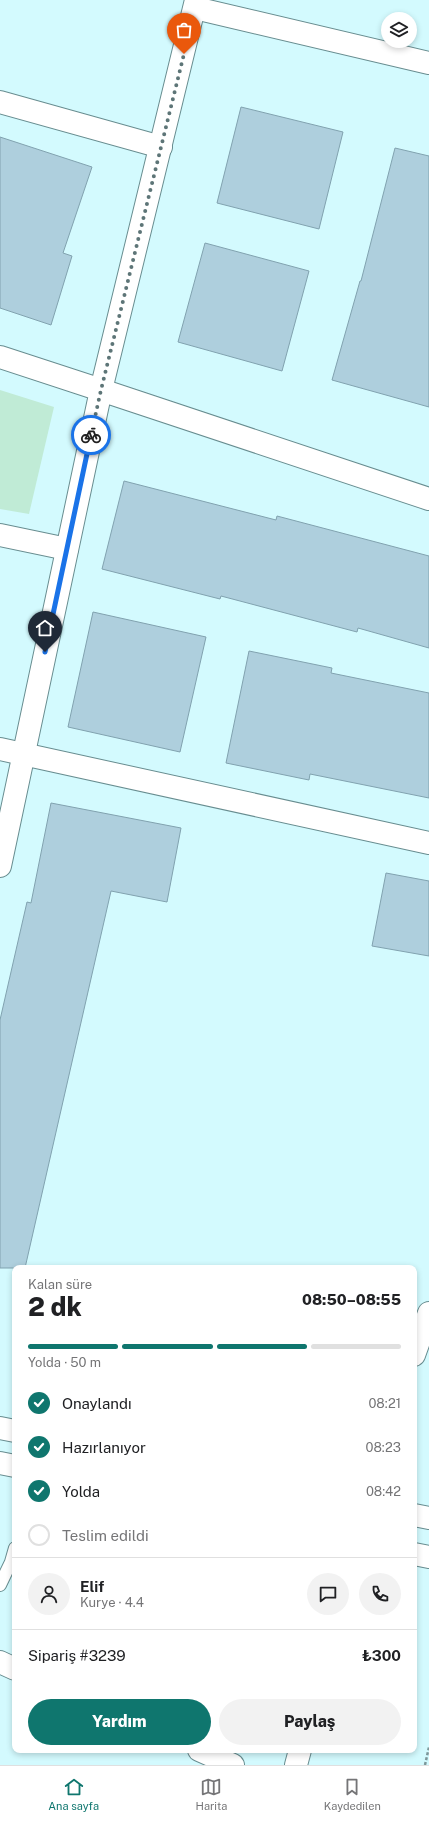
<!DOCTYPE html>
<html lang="tr">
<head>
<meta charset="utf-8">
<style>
  :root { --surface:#fff; --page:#f2f2f2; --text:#202124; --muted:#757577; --line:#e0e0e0; --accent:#0f766e }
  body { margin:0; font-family:"Public Sans",sans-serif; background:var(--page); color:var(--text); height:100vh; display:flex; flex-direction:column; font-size:15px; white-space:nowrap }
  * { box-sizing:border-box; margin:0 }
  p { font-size:13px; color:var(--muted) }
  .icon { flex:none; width:22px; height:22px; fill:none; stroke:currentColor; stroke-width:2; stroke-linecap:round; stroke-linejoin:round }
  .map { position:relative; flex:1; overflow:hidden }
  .side { position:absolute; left:12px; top:1265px; width:405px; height:488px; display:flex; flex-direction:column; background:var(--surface); border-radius:8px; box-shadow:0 2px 6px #0003 }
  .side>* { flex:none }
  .buttons { position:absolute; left:381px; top:12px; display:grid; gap:8px }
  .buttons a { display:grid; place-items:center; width:36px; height:36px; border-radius:50%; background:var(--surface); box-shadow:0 2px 6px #0003; font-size:20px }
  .pin { position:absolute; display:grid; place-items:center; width:34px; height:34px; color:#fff; margin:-41px -17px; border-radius:50% 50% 50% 0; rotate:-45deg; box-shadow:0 0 4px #0007 }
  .pin .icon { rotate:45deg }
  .courier { position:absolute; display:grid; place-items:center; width:40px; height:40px; margin:-20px; border:3px solid #1a73e8; border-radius:50%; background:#fff; color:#222; box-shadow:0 1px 5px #0007 }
  .headline em { font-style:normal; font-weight:800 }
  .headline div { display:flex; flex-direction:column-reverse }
  .headline { display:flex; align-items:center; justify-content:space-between; height:68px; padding:0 16px }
  h1 { font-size:26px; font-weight:800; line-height:30px }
  .bar { display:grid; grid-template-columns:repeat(4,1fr); gap:6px 4px; align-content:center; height:48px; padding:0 16px }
  .bar i { height:5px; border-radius:3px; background:var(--line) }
  .bar .active { background:var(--accent) }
  .bar p { grid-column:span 4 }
  .line { display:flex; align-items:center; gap:10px; padding:0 16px; border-top:1px solid var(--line) }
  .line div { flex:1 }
  .round { display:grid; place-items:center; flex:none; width:42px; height:42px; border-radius:21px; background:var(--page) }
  ol { padding:0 16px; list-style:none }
  li { display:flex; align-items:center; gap:12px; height:44px }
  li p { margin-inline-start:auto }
  li .icon { padding:4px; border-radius:50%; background:var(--accent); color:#fff; stroke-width:4 }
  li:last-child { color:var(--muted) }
  li i { width:22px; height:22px; border:2px solid var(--line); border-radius:50% }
  .button { display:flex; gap:8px; margin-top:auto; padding:8px 16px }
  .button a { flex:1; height:46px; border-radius:24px; background:var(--accent); color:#fff; font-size:16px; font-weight:800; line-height:46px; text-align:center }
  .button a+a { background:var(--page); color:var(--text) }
  .menu { display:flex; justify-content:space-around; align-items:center; height:56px; border-top:1px solid var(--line); background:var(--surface); font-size:11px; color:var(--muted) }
  .menu a { display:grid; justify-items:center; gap:2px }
  .menu .active { color:var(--accent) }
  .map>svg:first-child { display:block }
</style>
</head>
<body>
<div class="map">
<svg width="429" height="1765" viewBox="0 0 429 1765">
  <rect width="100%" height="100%" fill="#d3fafe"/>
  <path fill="#c0ebd6" d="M0,390L54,407L29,514L0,509Z"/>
  <path fill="#aecfdd" stroke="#81a2af" d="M241,107L343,132L319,229L217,203Z
    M0,137L92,167L63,253L72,256L51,325L0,308Z
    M395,148L429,156V407L332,380L360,281H361Z
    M205,243L309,271L282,371L178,342Z
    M124,481L276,520L277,516L429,556V648L358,628L357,632L221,596L220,599L102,569Z
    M93,612L206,637L180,752L68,727Z
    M249,651L332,668L331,673L429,693V798L310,774L309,780L226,763Z
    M51,803L181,828L167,902L111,891L25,1268H0V1020L27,902L31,903Z
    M386,873L429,881V956L372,946Z"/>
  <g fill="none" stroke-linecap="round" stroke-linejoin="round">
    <g stroke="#688d90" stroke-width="14">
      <path id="service" d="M0,1585L11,1562L15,1548"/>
    </g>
    <g stroke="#688d90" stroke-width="24">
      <path id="minor" d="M195,8L429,63
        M0,102L161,147
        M0,357L101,390
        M0,535L67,549
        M0,749L429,843
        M0,1662L15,1669
        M199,1750L233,1765"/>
    </g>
    <g stroke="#688d90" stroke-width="24">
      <path id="tertiary" d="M101,390L429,499
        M0,866L101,390L196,0
        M414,1355L429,1313
        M0,1428L15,1431
        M0,1463L15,1466
        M414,1515L429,1518
        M414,1554L429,1557
        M296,1765L300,1750"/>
    </g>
    <path stroke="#7c979a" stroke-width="2.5" stroke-dasharray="3 2" stroke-linecap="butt" d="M425,1765L429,1747"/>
    <use href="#service" stroke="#fff" stroke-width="12"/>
    <use href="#minor" stroke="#fff" stroke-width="22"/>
    <use href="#tertiary" stroke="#fff" stroke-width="22"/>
  </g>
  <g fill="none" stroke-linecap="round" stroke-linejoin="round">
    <path stroke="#5d7577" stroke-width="4" stroke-dasharray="0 7.2" d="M91,435L101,390L184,54"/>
    <path stroke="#1a73e8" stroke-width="5" d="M45,652L91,435"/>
  </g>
</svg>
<div class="buttons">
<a><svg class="icon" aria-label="layers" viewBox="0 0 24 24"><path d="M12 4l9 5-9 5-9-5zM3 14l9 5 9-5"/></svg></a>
</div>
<div class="pin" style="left:184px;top:54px;background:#ea580c"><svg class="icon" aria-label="bag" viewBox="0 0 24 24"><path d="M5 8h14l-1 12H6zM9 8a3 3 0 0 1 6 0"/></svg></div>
<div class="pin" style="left:45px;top:652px;background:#1f2937"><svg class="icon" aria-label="home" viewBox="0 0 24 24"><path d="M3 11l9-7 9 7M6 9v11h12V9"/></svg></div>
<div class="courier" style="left:91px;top:435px"><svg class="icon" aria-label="bike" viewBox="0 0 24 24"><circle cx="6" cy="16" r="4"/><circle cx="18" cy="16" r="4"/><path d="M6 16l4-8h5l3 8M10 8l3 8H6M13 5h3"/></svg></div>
<section class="side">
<div class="headline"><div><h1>2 dk</h1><p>Kalan süre</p></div><em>08:50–08:55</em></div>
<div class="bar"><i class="active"></i><i class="active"></i><i class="active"></i><i></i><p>Yolda · 50 m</p></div>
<ol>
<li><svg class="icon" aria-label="check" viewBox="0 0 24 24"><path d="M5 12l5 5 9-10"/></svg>Onaylandı<p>08:21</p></li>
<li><svg class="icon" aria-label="check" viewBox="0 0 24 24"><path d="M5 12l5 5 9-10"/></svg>Hazırlanıyor<p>08:23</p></li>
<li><svg class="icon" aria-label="check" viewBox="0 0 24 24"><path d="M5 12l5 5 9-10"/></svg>Yolda<p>08:42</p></li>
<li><i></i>Teslim edildi</li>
</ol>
<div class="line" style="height:72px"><a class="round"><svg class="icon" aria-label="person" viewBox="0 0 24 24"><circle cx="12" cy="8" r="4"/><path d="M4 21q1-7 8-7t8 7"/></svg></a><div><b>Elif</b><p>Kurye · 4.4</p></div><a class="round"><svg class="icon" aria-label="chat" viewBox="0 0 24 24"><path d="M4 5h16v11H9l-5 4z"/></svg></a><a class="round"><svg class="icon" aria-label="phone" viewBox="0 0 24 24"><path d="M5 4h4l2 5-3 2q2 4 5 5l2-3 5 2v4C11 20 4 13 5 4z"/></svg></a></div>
<div class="line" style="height:52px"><div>Sipariş #3239</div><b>₺300</b></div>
<div class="button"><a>Yardım</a><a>Paylaş</a></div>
</section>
</div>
<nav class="menu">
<a class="active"><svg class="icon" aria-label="home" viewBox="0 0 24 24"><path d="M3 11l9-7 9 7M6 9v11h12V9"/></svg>Ana sayfa</a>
<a><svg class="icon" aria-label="map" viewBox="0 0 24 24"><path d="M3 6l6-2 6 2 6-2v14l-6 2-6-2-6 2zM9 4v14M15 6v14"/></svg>Harita</a>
<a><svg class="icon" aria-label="saved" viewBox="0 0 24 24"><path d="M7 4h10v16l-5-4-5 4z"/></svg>Kaydedilen</a>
</nav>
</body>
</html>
